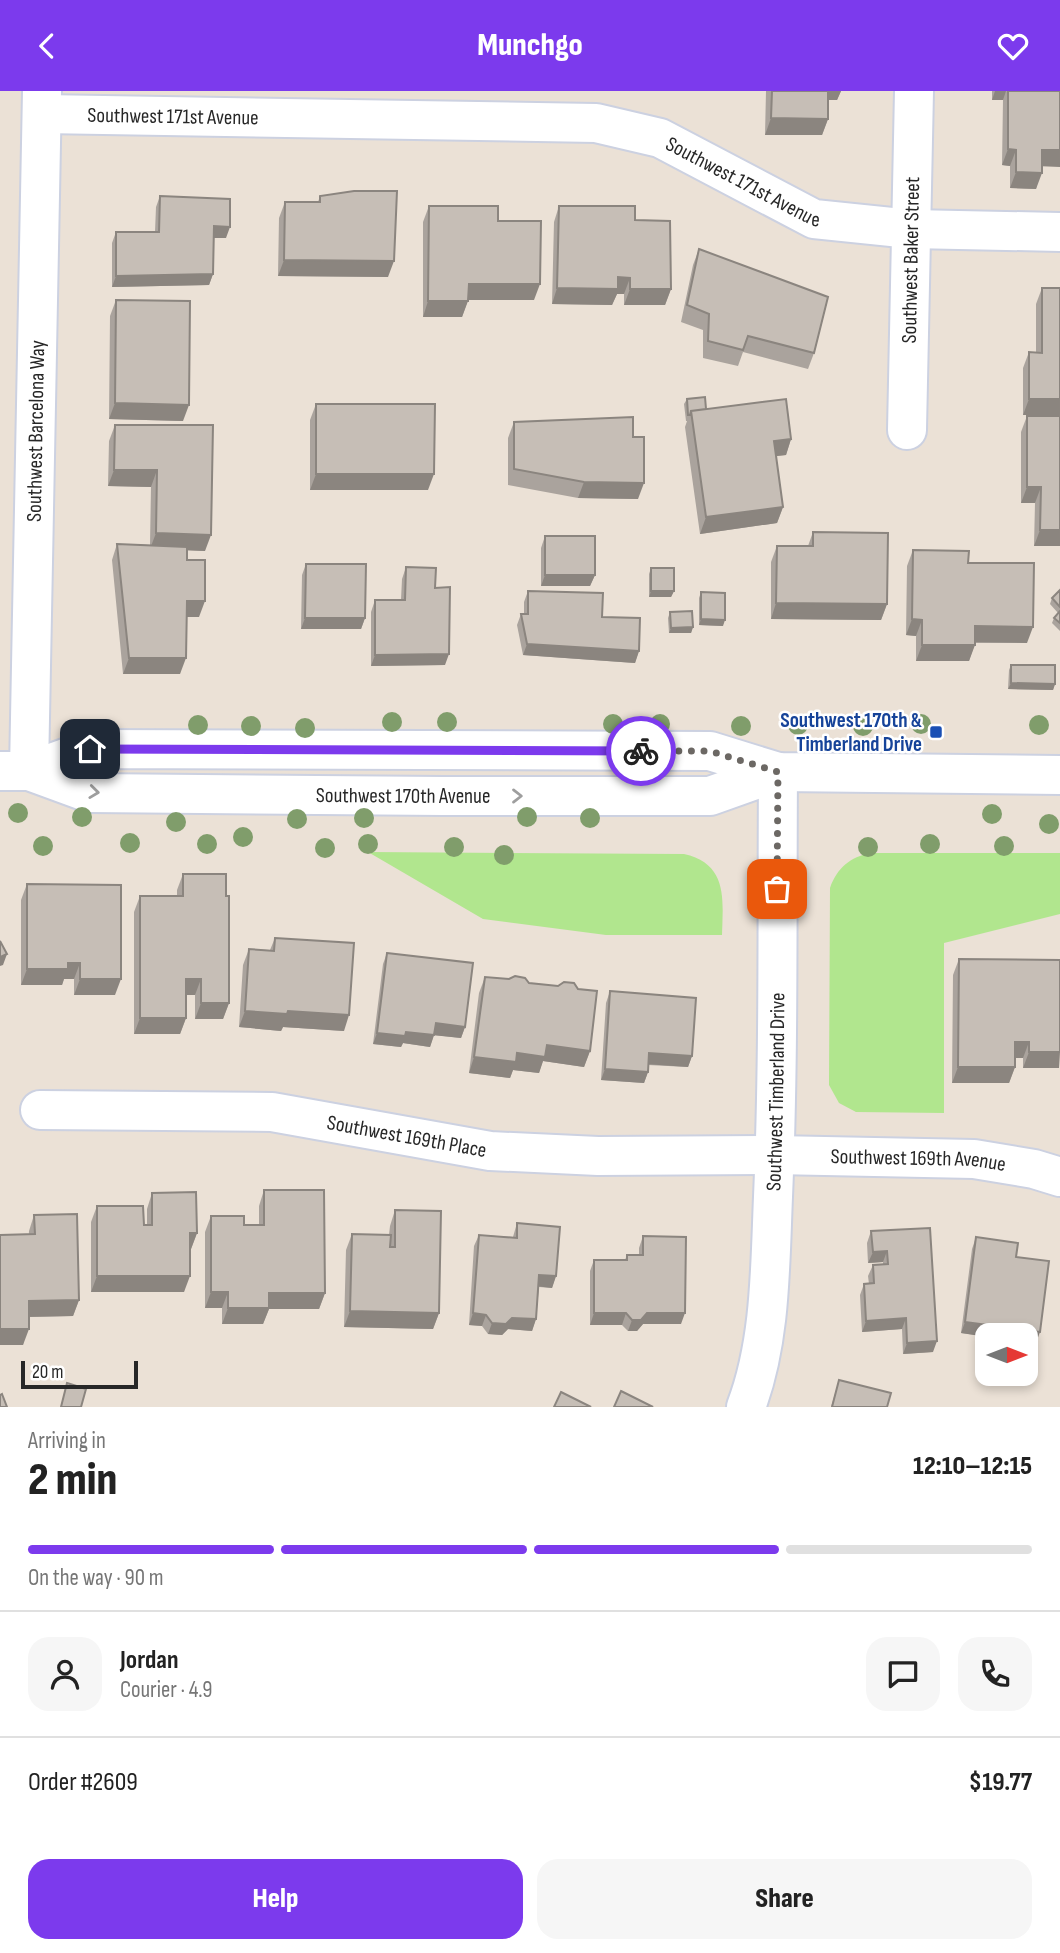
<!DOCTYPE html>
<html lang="en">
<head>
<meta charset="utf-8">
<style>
  :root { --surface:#fff; --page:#f6f6f6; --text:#222; --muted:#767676; --line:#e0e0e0; --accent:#7c3aed }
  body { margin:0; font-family:"Sofia Sans Condensed",sans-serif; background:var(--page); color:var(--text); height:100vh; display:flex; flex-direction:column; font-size:26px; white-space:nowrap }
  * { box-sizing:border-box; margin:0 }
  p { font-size:23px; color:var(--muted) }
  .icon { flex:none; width:38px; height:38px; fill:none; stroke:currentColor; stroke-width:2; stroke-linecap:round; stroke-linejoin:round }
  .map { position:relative; height:1316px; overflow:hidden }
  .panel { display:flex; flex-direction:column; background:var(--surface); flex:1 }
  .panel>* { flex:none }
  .needle { width:46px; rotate:90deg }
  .fabs { position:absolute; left:975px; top:1232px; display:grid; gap:14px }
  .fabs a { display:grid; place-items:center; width:63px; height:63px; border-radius:14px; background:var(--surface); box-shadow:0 4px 10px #0003; font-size:35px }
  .scale { position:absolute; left:21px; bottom:18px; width:117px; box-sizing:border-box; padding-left:7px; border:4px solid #272727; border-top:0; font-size:19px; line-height:24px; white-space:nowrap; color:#272727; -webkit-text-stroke:5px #fff; paint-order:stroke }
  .pin { position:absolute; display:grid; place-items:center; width:60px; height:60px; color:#fff; margin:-30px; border-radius:14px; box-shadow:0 4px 10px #0006 }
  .courier { position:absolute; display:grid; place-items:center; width:70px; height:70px; margin:-35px; border:5px solid #7c3aed; border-radius:50%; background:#fff; color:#222; box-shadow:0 2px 9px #0007 }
  .summary em { font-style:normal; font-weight:800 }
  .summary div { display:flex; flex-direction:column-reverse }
  .summary { display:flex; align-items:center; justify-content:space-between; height:119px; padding:0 28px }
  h1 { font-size:46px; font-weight:800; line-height:52px }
  .bar { display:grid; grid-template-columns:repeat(4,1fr); gap:10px 7px; align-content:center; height:84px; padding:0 28px }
  .bar i { height:9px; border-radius:5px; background:var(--line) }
  .bar .on { background:var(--accent) }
  .bar p { grid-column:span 4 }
  .line { display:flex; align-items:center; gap:18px; padding:0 28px; border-top:2px solid var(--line) }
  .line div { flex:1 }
  .round { display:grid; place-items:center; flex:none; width:74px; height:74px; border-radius:21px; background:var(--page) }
  .button { display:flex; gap:14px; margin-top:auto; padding:14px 28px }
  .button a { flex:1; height:80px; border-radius:21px; background:var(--accent); color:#fff; font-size:28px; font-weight:800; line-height:80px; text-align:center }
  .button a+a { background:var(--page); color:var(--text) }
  header { display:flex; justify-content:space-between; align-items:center; height:91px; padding:0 28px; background:var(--accent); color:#fff; font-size:32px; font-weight:800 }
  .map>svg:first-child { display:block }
</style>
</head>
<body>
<header><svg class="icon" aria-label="back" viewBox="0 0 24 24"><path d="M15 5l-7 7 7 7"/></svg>Munchgo<svg class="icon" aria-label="heart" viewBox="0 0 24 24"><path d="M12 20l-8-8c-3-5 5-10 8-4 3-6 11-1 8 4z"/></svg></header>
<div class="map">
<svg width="1060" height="1316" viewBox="0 0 1060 1316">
  <rect width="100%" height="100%" fill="#ebe1d6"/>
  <path fill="#b1e68e" d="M368,761L684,763C728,773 723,808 722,844H606L483,828Z
    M871,762H1060V823L944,852V1022L856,1021L839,1012L829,994L830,797C837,777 850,766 871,762Z"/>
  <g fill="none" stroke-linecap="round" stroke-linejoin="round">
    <g stroke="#ccd1e1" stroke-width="42">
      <g id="street">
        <path id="s1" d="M42,23L596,32L660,47L814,128L911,138L1060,141"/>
        <path id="s2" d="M907,339L914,0"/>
        <path id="s3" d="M29,680L42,0"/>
        <path id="s4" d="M40,1019L272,1021L490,1060L598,1065L775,1064L974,1068L1034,1078L1060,1086"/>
        <path id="s5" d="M746,1316C771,1250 770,1176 773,1106C779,964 777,822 778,681"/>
      </g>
    </g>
    <g stroke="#ccd1e1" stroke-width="42">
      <g id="secondary">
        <path d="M0,680H29L90,658L710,660L778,681L1060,684"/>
        <path id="s6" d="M29,680L89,702L443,705H710L778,681"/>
      </g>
    </g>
    <use href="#street" stroke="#fff" stroke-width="38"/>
    <use href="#secondary" stroke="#fff" stroke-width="38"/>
  </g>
  <g fill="#809d6b">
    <circle cx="392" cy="631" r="10"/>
    <circle cx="447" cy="631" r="10"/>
    <circle cx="613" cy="633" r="10"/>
    <circle cx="660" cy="633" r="10"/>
    <circle cx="921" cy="633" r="10"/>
    <circle cx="198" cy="634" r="10"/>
    <circle cx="798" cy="634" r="10"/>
    <circle cx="1039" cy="634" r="10"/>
    <circle cx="251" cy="635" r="10"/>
    <circle cx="741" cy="635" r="10"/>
    <circle cx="863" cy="635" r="10"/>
    <circle cx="305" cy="637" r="10"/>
    <circle cx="18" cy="722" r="10"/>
    <circle cx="992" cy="723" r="10"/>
    <circle cx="82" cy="726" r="10"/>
    <circle cx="527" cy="726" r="10"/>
    <circle cx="364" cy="727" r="10"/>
    <circle cx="590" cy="727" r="10"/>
    <circle cx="297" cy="728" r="10"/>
    <circle cx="176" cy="731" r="10"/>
    <circle cx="1049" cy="733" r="10"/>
    <circle cx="243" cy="746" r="10"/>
    <circle cx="130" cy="752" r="10"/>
    <circle cx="207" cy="753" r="10"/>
    <circle cx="368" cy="753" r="10"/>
    <circle cx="930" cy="753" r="10"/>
    <circle cx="43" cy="755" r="10"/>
    <circle cx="1004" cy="755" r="10"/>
    <circle cx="454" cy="756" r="10"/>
    <circle cx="868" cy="756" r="10"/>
    <circle cx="325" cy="757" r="10"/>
    <circle cx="504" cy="764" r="10"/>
  </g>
  <path fill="#aaa39d" d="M766,0H841L837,9H828V28L822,44H765Z
    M992,0H1060L1036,98L1010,97V75L1002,74L1003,9H992Z
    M160,105L226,147H214L213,183L209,194L112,196V152L116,141H155L156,116Z
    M320,105L388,186L278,185L279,127L285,111H318Z
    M429,115L498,130L534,209H468L462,226H423V131Z
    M559,115L635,129L671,198L665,214H624V203H617L612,214L552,213L554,131Z
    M699,158L814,262L808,278L743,261L738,275L703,267V239L681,231L693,174Z
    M1042,197L1060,324H1023V277L1029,261L1036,262V213Z
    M116,209L183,330L109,328L110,225Z
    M687,308L706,318L791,348L786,364L776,365L783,416L777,432L700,443L685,336L687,330H686L684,313Z
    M316,313L428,399H310V329Z
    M1027,325L1060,455H1034L1035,412H1021V341Z
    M514,331L633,346L638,408L578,407L508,394V347Z
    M115,334H213L205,460L187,459V469L199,526H187L180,583H123L112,469L117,453L150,454L151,396L108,395L109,350Z
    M813,441L887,513L881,529L771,528V471L777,455H808Z
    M545,445L595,484L590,495H541V457Z
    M913,459L968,472L1027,552H975L969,570H916V545L906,544L907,475Z
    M306,473L365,527L361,538H301L302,484Z
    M406,476L435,497L445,574L371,575V521L375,509H401L402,488Z
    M651,477L674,500L671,506H649V483Z
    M1060,499V540L1052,532L1054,527L1058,522L1050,513L1052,507Z
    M528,500L602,526L639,560L635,572L523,564L517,534L521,523H524V511Z
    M701,501L723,535L699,534V507Z
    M670,521L693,536L691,542H669L668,527Z
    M1011,574L1055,593L1053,599L1008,598L1009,579Z
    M183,783L226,805L229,912L223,928H195V904H186V927L180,943H134V821L140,805H177V799Z
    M27,793L115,904H74V888H64L62,894H21V809Z
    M275,847L344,940L283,936L281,940L239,936L243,874L249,858L270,859Z
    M387,862L465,936L461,947L434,944L430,956L403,952L401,956L373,953L383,873Z
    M959,868L1059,977H1023V967H1015V976L1009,992H952L953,884Z
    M485,886L590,960L584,976L543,970L539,982L513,979L510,987L469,982L479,902Z
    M610,900L692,965L688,976L648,974V981L644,992L601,989L606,912Z
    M264,1099L325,1202L319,1218H269L263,1233H222V1217H205V1141L211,1125L244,1134H259V1115Z
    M152,1102L197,1142L191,1158H190L184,1201H91V1131L97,1115L144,1134H147V1118Z
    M395,1119L439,1222L433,1238L344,1236L346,1159L352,1143L389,1144L390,1135Z
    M34,1124L79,1209L73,1225L29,1226L23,1254L29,1140Z
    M517,1132L556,1185L552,1197L539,1196L536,1228L532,1240L508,1238L502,1244L488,1243L482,1235L469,1234L474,1155L479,1144L513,1146Z
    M930,1137L933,1261L903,1263L902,1238L862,1241L860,1204L864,1193H869L868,1185L873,1174L883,1173V1171L868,1172L867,1152L871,1140Z
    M643,1145L681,1233H643L637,1240H628L622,1234H590V1180L594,1169H625L627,1164H639V1157Z
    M976,1146L1016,1166L1036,1252L961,1242L972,1158Z
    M839,1289L887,1316H831Z"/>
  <path fill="#8b857f" d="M826,0H841L837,9H822Z
    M995,0H1006L1003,9H992Z
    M771,27L828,28L822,44H765Z
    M1008,58L1016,59L1010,75L1002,74Z
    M1042,59H1060V76L1036,75Z
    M1016,81L1042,82L1036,98L1010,97Z
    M214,135L230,136L226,147H210Z
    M284,169L394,170L388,186L278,185Z
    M213,183L209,194L112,196L116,185Z
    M618,186L630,187L624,203H617L612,214L552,213L557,197Z
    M469,193H540L534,209H463Z
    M630,198H671L665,214H624Z
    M428,210H468L462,226H423Z
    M1029,308H1060V324H1023Z
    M115,312L189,314L183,330L109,328Z
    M791,348L786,364L768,366L774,350Z
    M114,379H157L151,396L108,395Z
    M316,383H434L428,399H310Z
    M584,391L644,392L638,408L578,407Z
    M1027,396H1041L1035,412H1021Z
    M783,416L777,432L700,443L706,426Z
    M1040,439H1060V455H1034Z
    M156,442L211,444L205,460L150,458Z
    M545,484H595L590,495H541Z
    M651,500H674L671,506H649Z
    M187,510H205L199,526H181Z
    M776,512L887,513L881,529L771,528Z
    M305,527H365L361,538H301Z
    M701,528L725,529L723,535L699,534Z
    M912,528L922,529L916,545L906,544Z
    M975,535L1033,536L1027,552L970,551Z
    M693,536L691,542H669L671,537Z
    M527,553L639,560L635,572L523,564Z
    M922,554H975L969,570H916Z
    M449,563L445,574L371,575L375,564Z
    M129,567H186L180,583H123Z
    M1011,592L1055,593L1053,599L1008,598Z
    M7,863L3,874L0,875V866Z
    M68,872H80L74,888H64L62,894H21L27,878Z
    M80,888H121L115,904H74Z
    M186,888H201L195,904H180Z
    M201,912H229L223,928H195Z
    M245,920H288L349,924L344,940L283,936L281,940L239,936Z
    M140,927H186L180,943H134Z
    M436,932L465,936L461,947L432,944Z
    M406,941L434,944L430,956L403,952L401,956L373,953L377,942Z
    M1015,951H1029L1023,967H1009Z
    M547,954L590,960L584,976L543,970L539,982L513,979L510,987L469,982L474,966L517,962Z
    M1029,961H1060L1059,977H1023Z
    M649,962L692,965L688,976L645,973Z
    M958,976H1015L1009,992H952Z
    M605,978L648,981L644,992L601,989Z
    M190,1142H197L191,1158H184Z
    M887,1160L883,1171L868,1172L873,1161Z
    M539,1184L556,1185L552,1197L535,1195Z
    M97,1185H190L184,1201H91Z
    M211,1201H228L222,1217H205Z
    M269,1202H325L319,1218H269L263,1233H222L228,1217Z
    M79,1209L73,1225L23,1226L29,1210Z
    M350,1220L439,1222L433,1238L344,1236Z
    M473,1222L486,1224L482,1235L469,1234Z
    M594,1222H626L622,1234H590Z
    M647,1222H685L681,1233H643L637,1240H628L632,1229Z
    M512,1227L536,1228L532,1240L508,1238L502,1244L488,1243L492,1232Z
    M906,1227L902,1238L862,1241L866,1230Z
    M965,1231L1040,1241L1036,1252L1026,1251V1244H987V1246L961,1242Z
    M0,1238H29L23,1254H0Z
    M937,1250L933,1261L903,1263L907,1252Z"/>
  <path fill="#c6beb6" stroke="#8b857f" stroke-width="2" d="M772,0H828V28L771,27Z
    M1008,0H1060V59H1042V82L1016,81V59L1008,58Z
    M354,100H397L394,170L284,169L285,111H320V105Z
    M160,105L230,108V136L214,135L213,183L116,185V141H159Z
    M429,115H498V130H541L540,193H469L468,210H428Z
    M559,115H635V129L670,130L671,198H630V187L618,186V198L557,197Z
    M699,158L828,206L814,262L748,245L743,259L708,250L709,223L687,214Z
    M1042,197H1060V308H1029V261L1042,262Z
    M116,209L190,210L189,314L115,312Z
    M705,306L706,318L691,320L690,324H688L687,308Z
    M786,308L791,348L774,350L783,416L706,426L691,320Z
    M316,313H435L434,383H316Z
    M1027,325H1060V439H1040L1041,396H1027Z
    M633,326V346H644V392L584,391L514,378V331Z
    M115,334H213L211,444L156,442L157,379H114Z
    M813,441L888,442L887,513L776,512L777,455H813Z
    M545,445H595V484H545Z
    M117,453L187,456V469H205V510H187L186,567H129Z
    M913,459L969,460L968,472H1034L1033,536L975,535V554H922V529L912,528Z
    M306,473H366L365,527H305Z
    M406,476L436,477L435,497L450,496L449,563L375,564V509H405Z
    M651,477H674V500H651Z
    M1060,499V516L1052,507Z
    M528,500L603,502L602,526L640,527L639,560L527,553L521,523H528Z
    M701,501L725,502V529L701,528Z
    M692,520L693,536L671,537L670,521Z
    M1060,520V532L1054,527Z
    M1011,574H1055V593L1011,592Z
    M183,783H226V805H229V912H201V888H186V927H140V805H183Z
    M27,793L121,794V888H80V872H68V878H27Z
    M275,847L354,852L349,924L288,920L287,923L245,920L249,858L274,860Z
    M0,850L7,863L0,866Z
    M387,862L473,872L465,936L436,932L434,944L406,941L405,945L377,942Z
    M959,868L1060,869V961H1029V951H1015V976H958Z
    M515,885L525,887L529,892L558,895L564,891L574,892L578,898L597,900L590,960L547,954L545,966L517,962L516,971L474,966L485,886L509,888Z
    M610,900L696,907L692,965L649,962L648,981L605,978Z
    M264,1099H324L325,1202H269V1217H228V1201H211V1125H244V1134H264Z
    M196,1101L197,1142H190V1185H97V1115H143L144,1134H152V1102Z
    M395,1119L441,1120L439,1222L350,1220L352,1143L391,1144L390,1156H395Z
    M77,1123L79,1209L29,1210V1238H0V1144L35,1143L34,1124Z
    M517,1132L560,1136L556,1185L539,1184L536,1228L512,1227L506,1233L492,1232L486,1224L473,1222L479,1144L517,1147Z
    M930,1137L937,1250L907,1252L906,1227L866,1230L864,1193L874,1192L873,1174L888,1173L887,1160L873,1161L871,1140Z
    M643,1145L686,1146L685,1222H647L641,1229H632L626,1222H594V1169H627V1164H643Z
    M976,1146L1018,1152L1016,1166L1049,1170L1040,1241L965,1231Z
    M839,1289L891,1302L887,1316H832Z
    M67,1292L86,1298L81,1316H61Z
    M621,1300L653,1316H614Z
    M561,1301L591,1316H554Z
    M2,1303L7,1316H0V1304Z"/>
  <defs><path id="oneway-chevron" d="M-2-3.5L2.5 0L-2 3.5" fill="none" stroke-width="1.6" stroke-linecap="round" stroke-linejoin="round" transform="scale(1.75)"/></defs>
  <g stroke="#9e9e9e">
    <use href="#oneway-chevron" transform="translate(94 701) rotate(7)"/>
    <use href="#oneway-chevron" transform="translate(517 705)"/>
  </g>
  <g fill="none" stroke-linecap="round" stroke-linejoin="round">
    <path stroke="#6c6864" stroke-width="7" stroke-dasharray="0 12.6" d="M641,660H710L778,681L777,798"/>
    <path stroke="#7c3aed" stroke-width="9" d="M90,658L641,660"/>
  </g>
  <rect fill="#1a4fb4" stroke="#fff" stroke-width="2.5" x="929" y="634" width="14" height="14" rx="3.5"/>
  <g text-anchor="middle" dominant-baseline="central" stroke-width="5" stroke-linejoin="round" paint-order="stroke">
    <g font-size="21" fill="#272727" stroke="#fff">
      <text stroke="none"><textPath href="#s1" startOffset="131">Southwest 171st Avenue</textPath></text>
      <text stroke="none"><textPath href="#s1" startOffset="714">Southwest 171st Avenue</textPath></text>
      <text stroke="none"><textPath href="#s2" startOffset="170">Southwest Baker Street</textPath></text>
      <text stroke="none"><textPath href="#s3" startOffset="340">Southwest Barcelona Way</textPath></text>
      <text stroke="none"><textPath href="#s6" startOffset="378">Southwest 170th Avenue</textPath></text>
      <text stroke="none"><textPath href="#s5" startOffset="318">Southwest Timberland Drive</textPath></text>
      <text stroke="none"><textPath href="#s4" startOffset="369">Southwest 169th Place</textPath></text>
      <text stroke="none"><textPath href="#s4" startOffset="882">Southwest 169th Avenue</textPath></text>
    </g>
    <g font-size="21" font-weight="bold" fill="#164399" stroke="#fff" text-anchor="end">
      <text x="922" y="629">Southwest 170th &amp;<tspan x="922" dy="24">Timberland Drive</tspan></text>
    </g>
  </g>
</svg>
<div class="fabs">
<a><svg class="needle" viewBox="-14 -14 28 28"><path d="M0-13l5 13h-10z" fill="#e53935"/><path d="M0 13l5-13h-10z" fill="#767676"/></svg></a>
</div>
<div class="scale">20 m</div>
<div class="pin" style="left:777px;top:798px;background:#ea580c"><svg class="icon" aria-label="bag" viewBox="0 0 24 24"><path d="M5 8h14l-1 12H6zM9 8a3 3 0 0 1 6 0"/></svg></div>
<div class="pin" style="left:90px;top:658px;background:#1f2937"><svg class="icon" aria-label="home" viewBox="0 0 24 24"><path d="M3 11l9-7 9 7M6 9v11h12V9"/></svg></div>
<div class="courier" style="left:641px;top:660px"><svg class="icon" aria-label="bike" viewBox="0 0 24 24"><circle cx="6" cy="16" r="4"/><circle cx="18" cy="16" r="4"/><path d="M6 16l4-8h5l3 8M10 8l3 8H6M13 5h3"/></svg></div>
</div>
<section class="panel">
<div class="summary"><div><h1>2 min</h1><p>Arriving in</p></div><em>12:10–12:15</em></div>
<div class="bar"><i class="on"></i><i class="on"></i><i class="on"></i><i></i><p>On the way · 90 m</p></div>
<div class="line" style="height:126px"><a class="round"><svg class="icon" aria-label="person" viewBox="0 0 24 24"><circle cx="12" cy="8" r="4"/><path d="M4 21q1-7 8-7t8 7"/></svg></a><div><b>Jordan</b><p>Courier · 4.9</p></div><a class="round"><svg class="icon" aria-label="chat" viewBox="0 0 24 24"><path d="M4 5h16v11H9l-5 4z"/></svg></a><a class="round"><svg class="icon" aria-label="phone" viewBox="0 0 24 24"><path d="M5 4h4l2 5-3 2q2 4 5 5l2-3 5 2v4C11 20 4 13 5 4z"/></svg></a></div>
<div class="line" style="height:91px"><div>Order #2609</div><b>$19.77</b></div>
<div class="button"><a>Help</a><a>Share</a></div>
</section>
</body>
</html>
